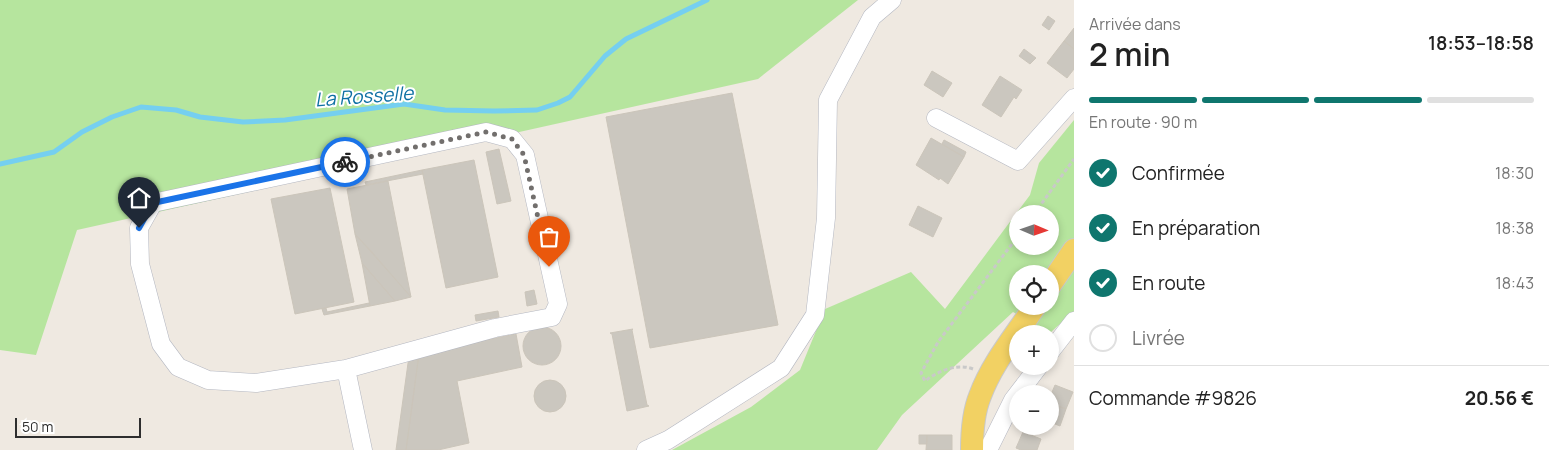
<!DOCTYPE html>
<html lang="fr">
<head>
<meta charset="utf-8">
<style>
  :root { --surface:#fff; --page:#f2f2f2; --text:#222; --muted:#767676; --line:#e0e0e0; --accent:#0f766e }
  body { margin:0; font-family:Manrope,sans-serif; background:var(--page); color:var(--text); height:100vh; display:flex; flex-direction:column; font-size:19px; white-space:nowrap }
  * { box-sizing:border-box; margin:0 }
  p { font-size:16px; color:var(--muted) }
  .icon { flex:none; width:28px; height:28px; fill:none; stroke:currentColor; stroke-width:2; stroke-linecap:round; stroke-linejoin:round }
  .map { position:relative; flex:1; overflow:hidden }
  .drawer { display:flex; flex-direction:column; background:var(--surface); width:475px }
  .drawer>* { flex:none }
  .needle { width:32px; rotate:92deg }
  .buttons { position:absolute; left:1009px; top:205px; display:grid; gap:10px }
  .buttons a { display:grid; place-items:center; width:50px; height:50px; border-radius:50%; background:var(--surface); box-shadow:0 2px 8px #0003; font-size:25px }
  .scale { position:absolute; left:15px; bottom:12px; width:126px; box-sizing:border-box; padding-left:5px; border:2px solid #2e2e2e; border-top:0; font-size:14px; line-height:18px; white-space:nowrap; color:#2e2e2e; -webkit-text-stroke:4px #fff; paint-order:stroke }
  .pin { position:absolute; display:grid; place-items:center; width:42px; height:42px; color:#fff; margin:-51px -21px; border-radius:50% 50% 50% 0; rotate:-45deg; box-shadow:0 0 5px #0007 }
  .pin .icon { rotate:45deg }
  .courier { position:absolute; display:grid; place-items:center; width:50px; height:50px; margin:-25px; border:4px solid #1a73e8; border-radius:50%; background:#fff; color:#222; box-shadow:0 1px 6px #0007 }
  .headline em { font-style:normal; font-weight:600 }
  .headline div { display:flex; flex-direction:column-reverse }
  .headline { display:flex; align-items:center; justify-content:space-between; height:85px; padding:0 15px }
  h1 { font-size:32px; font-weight:600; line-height:38px }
  .bar { display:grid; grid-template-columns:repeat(4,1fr); gap:8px 5px; align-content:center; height:60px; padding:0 15px }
  .bar i { height:6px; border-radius:4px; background:var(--line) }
  .bar .on { background:var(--accent) }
  .bar p { grid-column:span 4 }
  .line { display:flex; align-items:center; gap:12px; padding:0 15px; border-top:1px solid var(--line) }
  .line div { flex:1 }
  ol { padding:0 15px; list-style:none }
  li { display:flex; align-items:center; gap:15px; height:55px }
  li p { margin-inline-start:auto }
  li .icon { padding:5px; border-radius:50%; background:var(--accent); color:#fff; stroke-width:4 }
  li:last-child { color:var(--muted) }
  li i { width:28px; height:28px; border:2px solid var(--line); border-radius:50% }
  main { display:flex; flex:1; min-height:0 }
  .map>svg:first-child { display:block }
</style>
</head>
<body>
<main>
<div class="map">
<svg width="1074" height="450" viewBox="0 0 1074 450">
  <rect width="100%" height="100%" fill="#efe9e1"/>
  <path fill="#b6e59e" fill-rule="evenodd" d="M0,0H858L758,79L77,230L36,355L0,350Z
    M1074,120V311L1050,333L1013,312L902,415L877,450H672L751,407L800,370L825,309L911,272L945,309L1030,195L1039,163ZM1018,214H1050V246H1018ZM1018,274H1050V306H1018Z"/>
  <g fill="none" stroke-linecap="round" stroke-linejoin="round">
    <path stroke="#75cff0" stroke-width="5" d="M0,164L54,152L82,132L112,117L141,107L176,110L200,117L243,122L285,120L404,104L445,110L494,111L537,110L558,103L570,97L605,56L626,39L707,0"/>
  </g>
  <path fill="#cbc7bf" stroke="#cbc5ba" d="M1048,16L1055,21L1049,30L1042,25Z
    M1074,28V49L1064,41Z
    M1064,41L1074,49V69L1067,78L1047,63Z
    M1024,49L1036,58L1030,64L1019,56Z
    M932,71L952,83L943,97L924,85Z
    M1000,76L1022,90L1016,99L1014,97L1001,117L982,105Z
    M732,93L778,325L650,348L606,117Z
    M931,138L964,157L948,184L940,178L939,180L916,165Z
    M944,140L966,152L964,157L942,144Z
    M499,149L511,201L497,204L486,152Z
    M474,160L498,277L446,288L422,170Z
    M422,170L423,174L366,185L365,182Z
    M388,181L411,297L355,234L347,189Z
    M330,188L354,302L295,314L271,199Z
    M918,206L942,218L933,237L909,225Z
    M355,234L372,252L411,297L395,301L362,263Z
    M362,263L395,301L370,306Z
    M534,290L537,304L527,306L525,292Z
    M369,303L370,306L324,315L322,309L326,308L327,312Z
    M498,311L499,317L476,321L475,315Z
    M523 346a19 19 0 1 1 38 0a19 19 0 1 1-38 0Z
    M633,329L632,330L647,405L649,406L627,411L612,334L610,333Z
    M516,334L522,367L457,381L469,443L438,450H406L419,354Z
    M419,354L406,450H396L409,356Z
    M534 396a16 16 0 1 1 32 0a16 16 0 1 1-32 0Z
    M1055,385L1073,392L1066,409L1050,403V397Z
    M1050,403L1066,409L1060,426L1050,422Z
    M1023,432L1041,439L1037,450H1021L1016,448Z
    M919,435H927V444H919Z
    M927,435H952V450H926Z"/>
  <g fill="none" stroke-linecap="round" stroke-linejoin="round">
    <g stroke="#b4b7c1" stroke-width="19">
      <path id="minor" d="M936,118L1018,161L1074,98
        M486,132L512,139L525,155L558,304L552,317L495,328L346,369L256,383L208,380L178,367L161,344L140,264L139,228L153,203Z
        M1050,352L1074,321
        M346,369L363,450
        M646,450L668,440L781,368L815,315L826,218L828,100L872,17L892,0
        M988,450L1013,400L1039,366"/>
    </g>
    <g stroke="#c9c9c9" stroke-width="24">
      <path id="major" d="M1050,285L1074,250
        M972,450C972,432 973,413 980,396C992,363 1016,335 1035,306"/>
    </g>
    <path stroke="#c9c9c9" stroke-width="3" stroke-dasharray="4 2.5" stroke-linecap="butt" d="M1034,214L1074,159
      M973,369C957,363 938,371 925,381L921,373L938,342L1018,236"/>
    <use href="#minor" stroke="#fff" stroke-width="18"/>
    <use href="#major" stroke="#f2d163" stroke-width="22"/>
  </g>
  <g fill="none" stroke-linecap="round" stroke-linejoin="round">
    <path stroke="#726f6d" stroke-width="5" stroke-dasharray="0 9" d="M345,162L486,132L512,139L524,155L549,267"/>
    <path stroke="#1a73e8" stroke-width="6" d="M139,228L153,203L345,162"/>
  </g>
  <g text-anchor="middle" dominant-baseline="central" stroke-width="4" stroke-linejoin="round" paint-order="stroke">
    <g font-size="19" font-style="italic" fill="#0d6fa3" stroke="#fff">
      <text transform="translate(364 96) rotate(-4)">La Rosselle</text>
    </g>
  </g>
</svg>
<div class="buttons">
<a><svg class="needle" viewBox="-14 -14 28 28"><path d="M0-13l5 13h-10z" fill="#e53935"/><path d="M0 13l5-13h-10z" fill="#767676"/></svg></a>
<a><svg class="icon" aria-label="locate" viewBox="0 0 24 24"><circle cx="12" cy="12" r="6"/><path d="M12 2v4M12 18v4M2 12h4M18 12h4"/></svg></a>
<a>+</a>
<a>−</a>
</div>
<div class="scale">50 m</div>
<div class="pin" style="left:549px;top:267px;background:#ea580c"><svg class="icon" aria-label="bag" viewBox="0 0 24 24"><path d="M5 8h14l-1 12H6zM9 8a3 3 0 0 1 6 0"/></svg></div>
<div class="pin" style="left:139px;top:228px;background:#1f2937"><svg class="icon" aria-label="home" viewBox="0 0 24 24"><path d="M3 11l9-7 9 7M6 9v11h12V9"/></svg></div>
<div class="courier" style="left:345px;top:162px"><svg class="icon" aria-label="bike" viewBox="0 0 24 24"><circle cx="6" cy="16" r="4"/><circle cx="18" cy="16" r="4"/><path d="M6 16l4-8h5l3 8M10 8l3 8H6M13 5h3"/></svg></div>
</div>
<section class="drawer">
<div class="headline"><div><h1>2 min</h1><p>Arrivée dans</p></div><em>18:53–18:58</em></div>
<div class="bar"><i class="on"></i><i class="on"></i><i class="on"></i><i></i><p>En route · 90 m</p></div>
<ol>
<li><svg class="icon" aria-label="check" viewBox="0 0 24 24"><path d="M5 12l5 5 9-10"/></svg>Confirmée<p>18:30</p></li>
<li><svg class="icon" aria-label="check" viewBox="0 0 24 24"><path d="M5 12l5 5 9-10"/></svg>En préparation<p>18:38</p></li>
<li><svg class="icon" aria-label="check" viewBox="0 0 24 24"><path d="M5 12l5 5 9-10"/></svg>En route<p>18:43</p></li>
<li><i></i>Livrée</li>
</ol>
<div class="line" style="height:65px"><div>Commande #9826</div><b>20.56 €</b></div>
</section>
</main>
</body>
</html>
